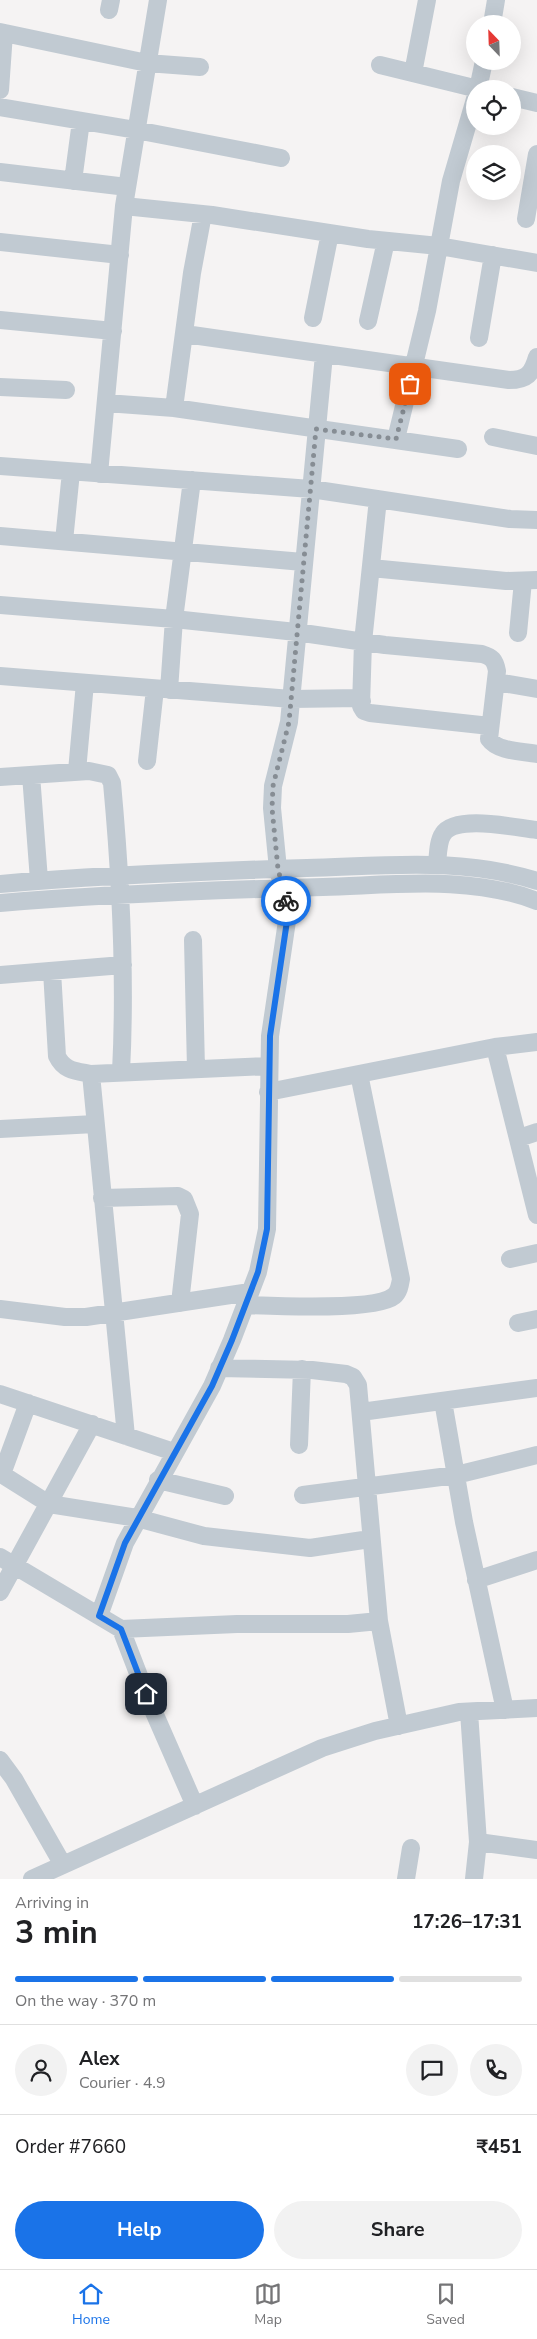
<!DOCTYPE html>
<html lang="en">
<head>
<meta charset="utf-8">
<style>
  :root { --surface:#fff; --page:#f2f2f2; --text:#202124; --muted:#757577; --line:#e0e0e0; --accent:#1a73e8 }
  body { margin:0; font-family:"Nunito Sans",sans-serif; background:var(--page); color:var(--text); height:100vh; display:flex; flex-direction:column; font-size:19px; white-space:nowrap }
  * { box-sizing:border-box; margin:0 }
  p { font-size:16px; color:var(--muted) }
  .icon { flex:none; width:28px; height:28px; fill:none; stroke:currentColor; stroke-width:2; stroke-linecap:round; stroke-linejoin:round }
  .map { position:relative; height:1879px; overflow:hidden }
  .drawer { display:flex; flex-direction:column; background:var(--surface); flex:1 }
  .drawer>* { flex:none }
  .needle { width:32px; rotate:337deg }
  .buttons { position:absolute; left:466px; top:15px; display:grid; gap:10px }
  .buttons a { display:grid; place-items:center; width:55px; height:55px; border-radius:50%; background:var(--surface); box-shadow:0 5px 20px #0002; font-size:25px }
  .pin { position:absolute; display:grid; place-items:center; width:42px; height:42px; color:#fff; margin:-21px; border-radius:10px; box-shadow:0 2px 8px #0006 }
  .courier { position:absolute; display:grid; place-items:center; width:50px; height:50px; margin:-25px; border:4px solid #1a73e8; border-radius:50%; background:#fff; color:#222; box-shadow:0 1px 6px #0007 }
  .head em { font-style:normal; font-weight:700 }
  .head div { display:flex; flex-direction:column-reverse }
  .head { display:flex; align-items:center; justify-content:space-between; height:85px; padding:0 15px }
  h1 { font-size:32px; font-weight:700; line-height:38px }
  .bar { display:grid; grid-template-columns:repeat(4,1fr); gap:8px 5px; align-content:center; height:60px; padding:0 15px }
  .bar i { height:6px; border-radius:4px; background:var(--line) }
  .bar .on { background:var(--accent) }
  .bar p { grid-column:span 4 }
  .line { display:flex; align-items:center; gap:12px; padding:0 15px; border-top:1px solid var(--line) }
  .line div { flex:1 }
  .round { display:grid; place-items:center; flex:none; width:52px; height:52px; border-radius:26px; background:var(--page) }
  .cta { display:flex; gap:10px; margin-top:auto; padding:10px 15px }
  .cta a { flex:1; height:58px; border-radius:30px; background:var(--accent); color:#fff; font-size:20px; font-weight:700; line-height:58px; text-align:center }
  .cta a+a { background:var(--page); color:var(--text) }
  .dock { display:flex; justify-content:space-around; align-items:center; height:70px; border-top:1px solid var(--line); background:var(--surface); font-size:14px; color:var(--muted) }
  .dock a { display:grid; justify-items:center; gap:2px }
  .dock .on { color:var(--accent) }
  .map>svg:first-child { display:block }
</style>
</head>
<body>
<div class="map">
<svg width="537" height="1879" viewBox="0 0 537 1879">
  <rect width="100%" height="100%" fill="#f5f3f3"/>
  <g fill="none" stroke-linecap="round" stroke-linejoin="round">
    <path stroke="#c1cad2" stroke-width="18" d="M109,10L111,0
      M492,24L496,0
      M0,32L147,63L200,67
      M380,65L478,89
      M413,73L427,0
      M478,89L484,61
      M0,90L4,33
      M512,97L537,103
      M0,107L136,130L281,158
      M0,172L127,187
      M73,181L81,121
      M124,206L212,215L368,239L439,246L537,263
      M526,219L537,154
      M0,242L120,255
      M313,318L330,233
      M0,320L113,331
      M368,321L386,241
      M185,334L509,380C527,380 532,374 537,357
      M479,338L493,255
      M0,387L66,390
      M106,403L174,408L458,449
      M174,408L192,273L203,214
      M493,437L537,446
      M396,439L427,311L451,181L475,99
      M0,466L311,489L510,519L537,520
      M99,474L124,206L158,0
      M378,499L363,642L361,706L364,711L370,713L490,726
      M0,536L303,562
      M64,541L71,472
      M371,568L506,581L537,580
      M0,605L174,619L296,632L385,645L482,654C492,657 495,660 497,671L489,739C498,752 523,751 537,754
      M518,633L523,581
      M0,676L291,699L360,698L362,701
      M497,682L537,689
      M169,690L174,619L192,480
      M147,761L155,689
      M77,771L85,683
      M31,775L39,880
      M0,777L89,771L108,775L112,783C121,880 126,976 121,1072
      M437,864C438,855 438,841 443,834C456,814 516,828 537,830
      M0,884C102,875 204,871 307,868C385,866 462,857 537,881
      M0,903C108,894 215,890 323,887C394,885 469,875 537,901
      M193,940L196,1069
      M52,971L57,1056C64,1071 76,1071 91,1074L268,1066
      M0,975L123,965
      M495,1047L537,1215
      M91,1074L126,1436
      M268,1092L495,1047L537,1042
      M0,1129L95,1124
      M519,1138L537,1132
      M102,1198L178,1196L184,1199L190,1214L180,1303
      M510,1259L537,1253
      M245,1305C272,1306 376,1311 394,1296C399,1292 400,1285 401,1279L359,1074
      M0,1309L65,1317H86L250,1292
      M518,1323L537,1319
      M219,1368L312,1370L346,1374L353,1377L358,1385L379,1621L399,1726
      M0,1394L174,1452
      M443,1401L464,1522L505,1710
      M361,1412L537,1388
      M299,1445L302,1369
      M0,1473L49,1504L137,1518L204,1536L310,1548L370,1539
      M2,1474L28,1403
      M158,1480L225,1496
      M303,1495L456,1475L537,1455
      M0,1557L121,1629L237,1624H348L379,1621
      M476,1580L537,1560
      M0,1592L92,1424
      M99,1616L125,1543L212,1386L232,1340L258,1272L267,1229L270,1036L287,921V907L278,869L272,808L273,786L289,722L324,355
      M121,1629L146,1694L195,1806
      M469,1712L478,1842L474,1879
      M0,1760L14,1779L63,1865
      M478,1842L537,1850
      M32,1879L322,1748L375,1731L459,1712L537,1708
      M406,1879L411,1848"/>
  </g>
  <g fill="none" stroke-linecap="round" stroke-linejoin="round">
    <path stroke="#868d94" stroke-width="5" stroke-dasharray="0 9" d="M286,901L278,869L272,808L273,786L289,722L316,429L396,439L410,384"/>
    <path stroke="#1a73e8" stroke-width="6" d="M146,1694L121,1629L99,1616L125,1543L212,1386L232,1340L258,1272L267,1229L270,1036L287,921L286,901"/>
  </g>
</svg>
<div class="buttons">
<a><svg class="needle" viewBox="-14 -14 28 28"><path d="M0-13l5 13h-10z" fill="#e53935"/><path d="M0 13l5-13h-10z" fill="#757577"/></svg></a>
<a><svg class="icon" aria-label="locate" viewBox="0 0 24 24"><circle cx="12" cy="12" r="6"/><path d="M12 2v4M12 18v4M2 12h4M18 12h4"/></svg></a>
<a><svg class="icon" aria-label="layers" viewBox="0 0 24 24"><path d="M12 4l9 5-9 5-9-5zM3 14l9 5 9-5"/></svg></a>
</div>
<div class="pin" style="left:410px;top:384px;background:#ea580c"><svg class="icon" aria-label="bag" viewBox="0 0 24 24"><path d="M5 8h14l-1 12H6zM9 8a3 3 0 0 1 6 0"/></svg></div>
<div class="pin" style="left:146px;top:1694px;background:#1f2937"><svg class="icon" aria-label="home" viewBox="0 0 24 24"><path d="M3 11l9-7 9 7M6 9v11h12V9"/></svg></div>
<div class="courier" style="left:286px;top:901px"><svg class="icon" aria-label="bike" viewBox="0 0 24 24"><circle cx="6" cy="16" r="4"/><circle cx="18" cy="16" r="4"/><path d="M6 16l4-8h5l3 8M10 8l3 8H6M13 5h3"/></svg></div>
</div>
<section class="drawer">
<div class="head"><div><h1>3 min</h1><p>Arriving in</p></div><em>17:26–17:31</em></div>
<div class="bar"><i class="on"></i><i class="on"></i><i class="on"></i><i></i><p>On the way · 370 m</p></div>
<div class="line" style="height:90px"><a class="round"><svg class="icon" aria-label="person" viewBox="0 0 24 24"><circle cx="12" cy="8" r="4"/><path d="M4 21q1-7 8-7t8 7"/></svg></a><div><b>Alex</b><p>Courier · 4.9</p></div><a class="round"><svg class="icon" aria-label="chat" viewBox="0 0 24 24"><path d="M4 5h16v11H9l-5 4z"/></svg></a><a class="round"><svg class="icon" aria-label="phone" viewBox="0 0 24 24"><path d="M5 4h4l2 5-3 2q2 4 5 5l2-3 5 2v4C11 20 4 13 5 4z"/></svg></a></div>
<div class="line" style="height:65px"><div>Order #7660</div><b>₹451</b></div>
<div class="cta"><a>Help</a><a>Share</a></div>
</section>
<nav class="dock">
<a class="on"><svg class="icon" aria-label="home" viewBox="0 0 24 24"><path d="M3 11l9-7 9 7M6 9v11h12V9"/></svg>Home</a>
<a><svg class="icon" aria-label="map" viewBox="0 0 24 24"><path d="M3 6l6-2 6 2 6-2v14l-6 2-6-2-6 2zM9 4v14M15 6v14"/></svg>Map</a>
<a><svg class="icon" aria-label="saved" viewBox="0 0 24 24"><path d="M7 4h10v16l-5-4-5 4z"/></svg>Saved</a>
</nav>
</body>
</html>
